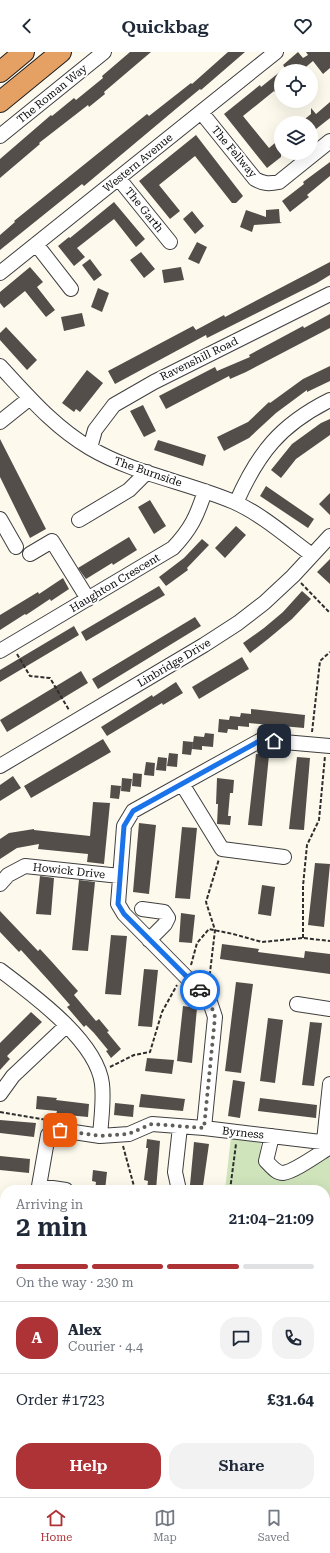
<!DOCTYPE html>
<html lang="en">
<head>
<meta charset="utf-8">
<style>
  :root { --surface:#fff; --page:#f2f2f3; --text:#1f2937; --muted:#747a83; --line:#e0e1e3; --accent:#ad3337 }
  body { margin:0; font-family:"Roboto Serif",serif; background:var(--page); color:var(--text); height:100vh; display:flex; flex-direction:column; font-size:15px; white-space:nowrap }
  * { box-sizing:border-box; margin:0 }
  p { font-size:13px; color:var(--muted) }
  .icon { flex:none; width:22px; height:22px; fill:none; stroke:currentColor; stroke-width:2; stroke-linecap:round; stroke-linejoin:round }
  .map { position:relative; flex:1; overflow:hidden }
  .sheet { position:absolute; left:0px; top:1133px; width:330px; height:312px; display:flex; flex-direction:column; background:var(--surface); border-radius:16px 16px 0 0; box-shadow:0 4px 16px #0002 }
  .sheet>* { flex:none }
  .fabs { position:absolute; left:274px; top:12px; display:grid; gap:8px }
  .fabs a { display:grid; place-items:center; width:44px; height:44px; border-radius:50%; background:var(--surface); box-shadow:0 4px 16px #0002; font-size:20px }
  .pin { position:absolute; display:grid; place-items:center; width:34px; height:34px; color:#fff; margin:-17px; border-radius:8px; box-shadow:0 2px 6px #0006 }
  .courier { position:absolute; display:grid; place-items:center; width:40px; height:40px; margin:-20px; border:3px solid #1a73e8; border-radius:50%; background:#fff; color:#222; box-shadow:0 1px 5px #0007 }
  .head em { font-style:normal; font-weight:600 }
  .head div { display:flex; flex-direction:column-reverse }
  .head { display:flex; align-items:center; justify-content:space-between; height:68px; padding:0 16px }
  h1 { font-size:26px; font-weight:600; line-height:30px }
  .bar { display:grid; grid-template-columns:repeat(4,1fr); gap:6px 4px; align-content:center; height:48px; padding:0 16px }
  .bar i { height:5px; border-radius:3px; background:var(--line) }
  .bar .on { background:var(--accent) }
  .bar p { grid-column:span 4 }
  .line { display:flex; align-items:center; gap:10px; padding:0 16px; border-top:1px solid var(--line) }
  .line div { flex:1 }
  .round { display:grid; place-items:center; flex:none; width:42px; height:42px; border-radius:16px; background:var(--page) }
  .action { display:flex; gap:8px; margin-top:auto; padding:8px 16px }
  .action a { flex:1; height:46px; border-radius:16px; background:var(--accent); color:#fff; font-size:16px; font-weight:600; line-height:46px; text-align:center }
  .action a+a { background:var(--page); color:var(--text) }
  header { display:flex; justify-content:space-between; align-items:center; height:52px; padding:0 16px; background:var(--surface); font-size:18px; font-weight:600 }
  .tabs { display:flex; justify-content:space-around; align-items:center; height:56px; border-top:1px solid var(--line); background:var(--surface); font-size:11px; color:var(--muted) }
  .tabs a { display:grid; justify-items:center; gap:2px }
  .tabs .on { color:var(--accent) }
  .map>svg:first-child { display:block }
</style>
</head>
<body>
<header><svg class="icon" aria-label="back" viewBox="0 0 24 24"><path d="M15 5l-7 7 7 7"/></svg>Quickbag<svg class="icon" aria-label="heart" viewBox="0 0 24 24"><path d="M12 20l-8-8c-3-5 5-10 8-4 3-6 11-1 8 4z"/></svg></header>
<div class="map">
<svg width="330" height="1445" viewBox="0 0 330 1445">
  <rect width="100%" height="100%" fill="#fdfaed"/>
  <path fill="#cfe4bb" d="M231,1085L261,1091L260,1107L274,1125L286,1128L330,1105V1160L325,1168V1138H225Z
    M5,1218V1378L0,1375V1226Z"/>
  <path fill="#544e4a" d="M130,0H151L104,40L105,42L89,55L88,53L39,91L40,92L0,126V107L51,63L52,64L74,46L76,48L103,26L102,24Z
    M228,0H245L201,38L200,37L177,56L84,134L82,132L0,198V183L15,170L14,169L147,62L149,64L191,31L192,32Z
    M298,0L303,6L308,3L306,0H330V16L323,22L313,9L301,19H287L283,13Z
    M281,19V37L276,41L274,39L243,64L269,96L281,86V105L267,116L224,62L260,33L261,35Z
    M330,50V66L311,81V71H300L311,62V56L316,62Z
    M196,83L243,144L236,151H232L195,104L159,133L180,159L170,167L139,129Z
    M330,110V124L307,143L309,145L290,160L282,149L304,132L303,130Z
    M114,150L145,187L136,195L114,167L77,196L85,205L74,214L58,194L69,185L70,186Z
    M279,157L280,170L282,171L254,173L252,180L240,175L246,158L266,165V158Z
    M192,159L204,174L195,182L183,167Z
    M197,190L207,195L199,212L188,207Z
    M141,200L155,217L144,226L130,208Z
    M90,207L102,223L94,229L82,213Z
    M330,210V223L317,231L207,286L206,283L115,332L108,319L193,274L196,278L224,263L225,265Z
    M30,215L43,230L37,235L55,258L46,265L25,239L4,256L0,251V240Z
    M181,215L184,228L164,231L162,218Z
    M98,236L109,241L102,260L91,255Z
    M82,261L85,274L64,279L61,265Z
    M330,262V276L246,320L230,327L229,324L166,357L159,344L215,315L217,319L250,305L249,303L275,289L303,274L304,276Z
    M6,275L37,308L27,318L0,288V281Z
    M330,314V329L307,340V338L276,361L249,386L224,399L217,385L248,370L269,350L270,351L303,327Z
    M87,318L103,331L80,360L76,357L74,360L62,351Z
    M143,353L156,379L144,385L130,359Z
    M330,367V383L296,407L281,426L271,418L292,392L321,371Z
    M0,387L46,477L30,486L0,425Z
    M158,388L206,403L203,414L154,398Z
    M266,434L314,467L308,476L260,444Z
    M330,441V463L319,452Z
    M150,448L166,474L154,482L138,455Z
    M236,474L246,483L225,506L215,496Z
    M129,485L137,498L113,513L112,511L86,527L78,516Z
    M202,487L209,493L187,516L188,518L166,534L159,525L184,506Z
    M330,507V532L317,520Z
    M63,526L69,537L51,549L50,547L26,563L25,562L0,578V563L38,540L39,542Z
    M159,534L165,543L86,589L81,580Z
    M302,539L311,547L292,567L268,587L250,601L243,591L264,576L283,560Z
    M195,565L201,574L98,637L92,627Z
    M74,574L79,583L0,630V618Z
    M242,605L249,617L199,647L192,635Z
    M81,619L88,631L7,680L0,668Z
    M176,630L183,641L163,653L162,651L107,684L101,675L152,643L153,645Z
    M251,657L305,663L304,676L249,671V675L238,674V678L228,677L227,681L218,680L219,667L229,668L230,664L240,665L241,661L251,662Z
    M205,681L214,682L213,695L202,694V698L192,697L194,684L204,685Z
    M103,687L111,700L31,746L24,734Z
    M183,689L193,690L191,703L182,702Z
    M169,701L178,702L177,715L167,714Z
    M256,702L269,703L262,774L248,773Z
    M158,705L167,706L166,719L156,718Z
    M297,705L310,706L304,778L289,777Z
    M146,710L155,711L154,724L144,723Z
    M133,721L142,722L141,735L132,734Z
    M13,724L21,736L0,749V733Z
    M122,726L132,727L130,740L121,739Z
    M217,726L234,728L233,741H230L228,764H231L230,773L217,772L218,752H216Z
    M111,733L121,734L119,747L110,746Z
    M93,750L110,751L104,812L87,810L88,802L38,797L39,792L17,796L0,807V787L9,781L34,777V778L90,784Z
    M139,771L156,773L149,842L133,840Z
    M182,775L197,776L190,847L175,846Z
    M315,811L330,812L324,875L308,873Z
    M40,824L54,826L51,863L36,862Z
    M79,828L95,830L88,899L72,898Z
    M262,833L275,835L271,864L258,862Z
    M0,859L38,899L40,897L52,910L78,939L74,943L96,969L99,967L109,979L107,980L121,997L111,1006L106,999L108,998L94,981L86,973L84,975L67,955L70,953L49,929L21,898L19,900L0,880Z
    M181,861L195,863L192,891L179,890Z
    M111,883L127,884L121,943L105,942Z
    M222,892L259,897L258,900L304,906L305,899L330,902V922L220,907Z
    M144,917L158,918L152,975L138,974Z
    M236,930L253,932L241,1021L225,1019Z
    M183,954L197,956L192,1011L177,1009Z
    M31,960L42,970L7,1004L10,1007L0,1018V991Z
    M268,966L283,968L275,1031L260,1029Z
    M310,970L322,971L314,1034L302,1033Z
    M147,1006L174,1008L172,1022L145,1019Z
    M233,1028L245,1030L240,1066L228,1064Z
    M141,1042L185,1047L183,1059L139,1055Z
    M37,1044L57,1046L56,1048L89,1052L88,1065L56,1062L57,1059L36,1057Z
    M260,1046L317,1053L316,1066L258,1059Z
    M115,1051L134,1053L133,1065L114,1063Z
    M0,1068L36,1071L34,1085L0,1081Z
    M147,1087L160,1089L156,1138H147L148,1129L144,1128L148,1096H146Z
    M194,1090L209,1092L203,1134L190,1133Z
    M0,1104L30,1107L29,1121L0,1118Z
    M93,1118L107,1120L105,1138H95L96,1130L92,1129Z"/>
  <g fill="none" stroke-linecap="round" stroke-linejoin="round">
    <g stroke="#3f3f3f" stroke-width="16">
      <path id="minor" d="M201,60L255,127C264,132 269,132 279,130L330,89
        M0,84L104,0
        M119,127L170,190
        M36,192L71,237
        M0,221L276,0
        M0,314C28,344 54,375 90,396C134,422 187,430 234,450C263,463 287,485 312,503
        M0,370L30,346
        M90,396L95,378L114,353L154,330L330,242
        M236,451C258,401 280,373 330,348
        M0,467L16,495
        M79,468L129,438L147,420
        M30,502L52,489L88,547
        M0,599L173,496C191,477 197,464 205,439
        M0,714L204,593L238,571L264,551L293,524L330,484
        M182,732L222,797L284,805
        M0,832L8,823L25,814L120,824
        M142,857L164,860L168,866L165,872L149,888
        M0,918C33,943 97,989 102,1032C104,1049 101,1068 100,1084
        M297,952L330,957
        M0,1042L13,1024L66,974
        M204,1076L215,965L208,944L191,930L124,862L118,852L124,774L133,759L261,688L330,694
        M272,1084L266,1109C271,1114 276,1121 283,1121C294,1120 320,1101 330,1095
        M324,1089L330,1032
        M66,1138L39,1134L48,1083L54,1077L100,1084L129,1082L152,1072L204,1076L330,1091
        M179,1138L175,1120L180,1075
        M325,1187L330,1179
        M0,1203H2
        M325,1215L330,1208
        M318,1440L325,1445
        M56,1445L59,1440
        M181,1445L183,1440
        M194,1445L197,1440"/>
    </g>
    <g stroke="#1d1d1d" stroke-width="22">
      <path id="highway" d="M0,20L24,0
        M0,50L61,0"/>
    </g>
    <path stroke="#2e2e2e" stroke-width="2" stroke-dasharray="4 2" stroke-linecap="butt" d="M301,531L330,561
      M17,602L30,624L50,626L69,658
      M312,680L320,609L330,600
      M303,886V834L307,793L319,768L325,704
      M191,913L197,891L209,877L233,882L262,890L303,886L330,889
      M209,929L215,878L206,850L219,807
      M110,1015L134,1003L150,1000L162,960L177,933
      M0,1060L47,1068
      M123,1094L135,1138
      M230,1138L236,1092
      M0,1180L5,1182
      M0,1229L5,1221
      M325,1233L330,1226
      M325,1314L330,1317
      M325,1319L330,1322
      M325,1324L330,1327
      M0,1353L5,1354
      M325,1372L330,1365
      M132,1445L135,1440"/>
    <use href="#minor" stroke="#fff" stroke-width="14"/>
    <use href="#highway" stroke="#e5a164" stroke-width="20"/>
  </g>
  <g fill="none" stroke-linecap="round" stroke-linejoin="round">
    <path stroke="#605f5b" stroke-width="4" stroke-dasharray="0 7.2" d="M60,1078L100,1084L128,1082L152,1072L204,1076L215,965L208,944L200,938"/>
    <path stroke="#1a73e8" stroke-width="5" d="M200,938L124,862L118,852L124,774L133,759L261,688L274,689"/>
  </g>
  <g text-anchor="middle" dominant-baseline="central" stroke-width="4" stroke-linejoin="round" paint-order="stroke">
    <g font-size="11" fill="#0c0c0c" stroke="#fff">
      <text transform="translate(52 42) rotate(-39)">The Roman Way</text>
      <text transform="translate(234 100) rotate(50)">The Fellway</text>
      <text transform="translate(138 111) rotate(-39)">Western Avenue</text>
      <text transform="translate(144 158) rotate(51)">The Garth</text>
      <text transform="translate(199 307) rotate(-26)">Ravenshill Road</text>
      <text transform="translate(148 420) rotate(19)">The Burnside</text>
      <text transform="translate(115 531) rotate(-31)">Haughton Crescent</text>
      <text transform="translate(174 611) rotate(-31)">Linbridge Drive</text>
      <text transform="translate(69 819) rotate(6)">Howick Drive</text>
      <text transform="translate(243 1081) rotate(6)">Byrness</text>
    </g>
  </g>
</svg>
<div class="fabs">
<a><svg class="icon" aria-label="locate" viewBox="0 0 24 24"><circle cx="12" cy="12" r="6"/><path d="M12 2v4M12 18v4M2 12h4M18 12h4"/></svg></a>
<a><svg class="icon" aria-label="layers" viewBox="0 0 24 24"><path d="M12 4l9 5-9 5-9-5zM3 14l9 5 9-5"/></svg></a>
</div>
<div class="pin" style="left:60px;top:1078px;background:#ea580c"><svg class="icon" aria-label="bag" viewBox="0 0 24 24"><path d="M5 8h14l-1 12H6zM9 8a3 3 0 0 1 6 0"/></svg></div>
<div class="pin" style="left:274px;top:689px;background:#1f2937"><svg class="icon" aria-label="home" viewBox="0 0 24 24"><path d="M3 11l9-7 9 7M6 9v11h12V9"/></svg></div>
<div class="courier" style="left:200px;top:938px"><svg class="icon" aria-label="car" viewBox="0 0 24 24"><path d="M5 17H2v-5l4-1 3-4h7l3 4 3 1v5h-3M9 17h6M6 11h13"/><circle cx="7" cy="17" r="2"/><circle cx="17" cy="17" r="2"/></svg></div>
<section class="sheet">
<div class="head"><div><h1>2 min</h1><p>Arriving in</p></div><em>21:04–21:09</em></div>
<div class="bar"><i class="on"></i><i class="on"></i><i class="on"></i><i></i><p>On the way · 230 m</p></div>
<div class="line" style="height:72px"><b class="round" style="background:var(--accent);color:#fff">A</b><div><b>Alex</b><p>Courier · 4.4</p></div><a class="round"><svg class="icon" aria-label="chat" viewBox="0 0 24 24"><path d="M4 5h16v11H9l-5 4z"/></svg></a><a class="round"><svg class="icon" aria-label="phone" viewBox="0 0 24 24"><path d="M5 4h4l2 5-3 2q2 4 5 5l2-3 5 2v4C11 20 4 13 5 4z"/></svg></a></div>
<div class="line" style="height:52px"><div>Order #1723</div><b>£31.64</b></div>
<div class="action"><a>Help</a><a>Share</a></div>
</section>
</div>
<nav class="tabs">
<a class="on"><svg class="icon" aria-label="home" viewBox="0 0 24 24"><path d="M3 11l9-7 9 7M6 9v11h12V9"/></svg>Home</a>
<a><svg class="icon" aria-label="map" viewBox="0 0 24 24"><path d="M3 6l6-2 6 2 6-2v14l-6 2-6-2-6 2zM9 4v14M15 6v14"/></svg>Map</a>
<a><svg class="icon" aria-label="saved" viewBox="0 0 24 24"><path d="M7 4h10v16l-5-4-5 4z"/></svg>Saved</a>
</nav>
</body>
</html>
